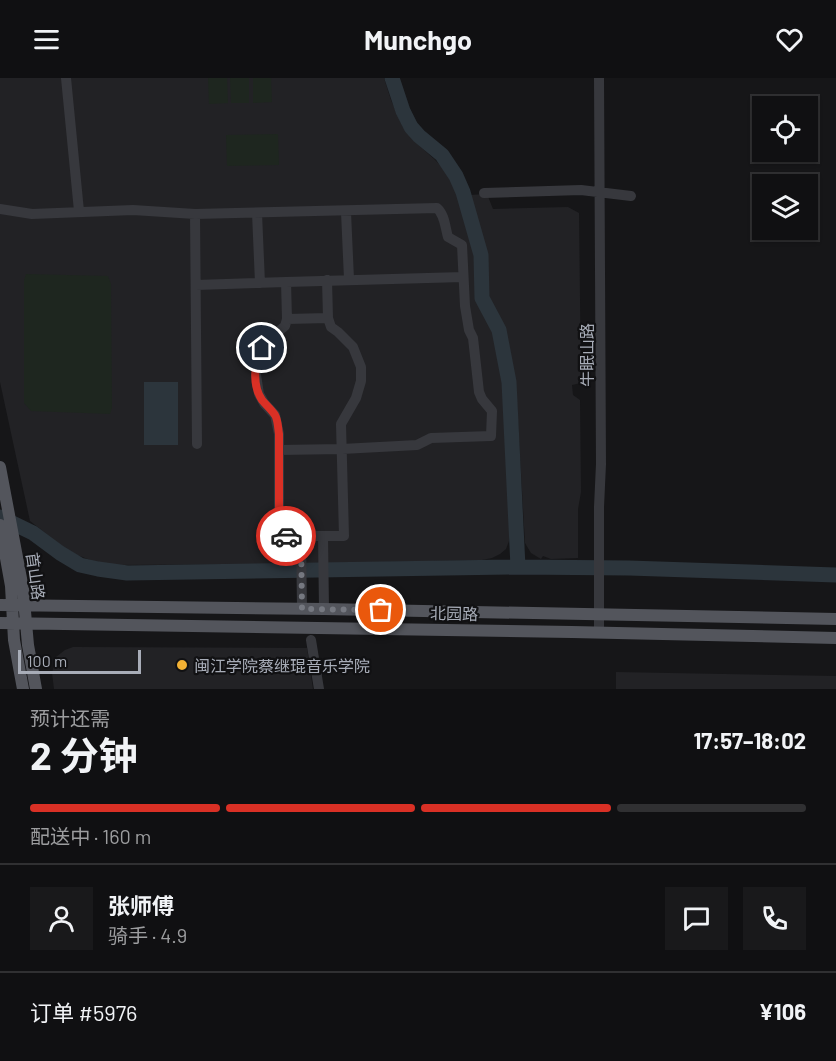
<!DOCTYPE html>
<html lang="zh">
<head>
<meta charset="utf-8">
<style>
  :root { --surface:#101012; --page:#19191b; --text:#f1f3f6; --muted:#9c9d9f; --line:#303032; --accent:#d93025 }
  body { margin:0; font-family:Barlow,"Noto Sans SC",sans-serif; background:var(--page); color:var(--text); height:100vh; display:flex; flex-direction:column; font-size:22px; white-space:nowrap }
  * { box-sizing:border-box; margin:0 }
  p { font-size:20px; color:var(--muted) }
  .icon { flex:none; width:33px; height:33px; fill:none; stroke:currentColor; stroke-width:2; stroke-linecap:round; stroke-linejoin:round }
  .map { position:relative; height:611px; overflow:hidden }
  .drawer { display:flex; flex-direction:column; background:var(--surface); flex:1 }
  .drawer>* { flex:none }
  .buttons { position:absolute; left:752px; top:18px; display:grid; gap:12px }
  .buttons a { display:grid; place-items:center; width:66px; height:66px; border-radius:0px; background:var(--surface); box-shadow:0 2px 4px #0004,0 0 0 2px var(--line); font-size:30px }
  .scale { position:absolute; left:18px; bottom:15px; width:123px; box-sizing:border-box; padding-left:6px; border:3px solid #a8adb8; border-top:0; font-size:16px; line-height:21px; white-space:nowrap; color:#a8adb8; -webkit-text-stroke:4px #111113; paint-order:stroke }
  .pin { position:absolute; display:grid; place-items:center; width:51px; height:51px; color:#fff; margin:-26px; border:3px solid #fff; border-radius:50%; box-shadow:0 2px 6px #0007 }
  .courier { position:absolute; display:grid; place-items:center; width:60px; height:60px; margin:-30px; border:4px solid #d93025; border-radius:50%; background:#fff; color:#222; box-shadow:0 2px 8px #0007 }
  .overview em { font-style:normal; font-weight:700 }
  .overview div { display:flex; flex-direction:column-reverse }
  .overview { display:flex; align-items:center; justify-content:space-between; height:102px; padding:0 30px }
  h1 { font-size:39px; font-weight:700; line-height:45px }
  .bar { display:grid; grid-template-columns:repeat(4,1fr); gap:9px 6px; align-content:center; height:72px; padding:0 30px }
  .bar i { height:8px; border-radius:4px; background:var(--line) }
  .bar .selected { background:var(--accent) }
  .bar p { grid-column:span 4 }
  .line { display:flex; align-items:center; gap:15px; padding:0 30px; border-top:2px solid var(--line) }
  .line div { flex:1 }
  .round { display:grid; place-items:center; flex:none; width:63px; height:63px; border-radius:0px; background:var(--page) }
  header { display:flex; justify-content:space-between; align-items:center; height:78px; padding:0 30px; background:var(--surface); font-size:27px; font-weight:700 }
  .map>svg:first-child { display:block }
</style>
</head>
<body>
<header><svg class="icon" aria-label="menu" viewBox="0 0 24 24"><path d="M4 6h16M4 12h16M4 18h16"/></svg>Munchgo<svg class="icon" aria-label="heart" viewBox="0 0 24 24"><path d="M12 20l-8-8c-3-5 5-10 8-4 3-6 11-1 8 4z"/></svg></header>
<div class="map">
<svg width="836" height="611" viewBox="0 0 836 611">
  <rect width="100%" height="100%" fill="#161618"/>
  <path fill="#222225" d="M0,0H384L391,22L403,49L412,61L433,80L449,96L455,107L464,134L474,132L469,117L487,116L493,131L568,129L579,135L581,305L572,307L573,317L580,322L581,414L578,431V480L551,481L543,478L541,481L531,475L525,465L516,308L510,273L503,246L489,224L488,220L486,213L488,199L487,181L474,135L465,138L477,183V223L490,242L494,251L504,300L509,431V463L506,471L500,476L492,480L482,482L284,486L112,487L96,484L77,477L63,469L30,443L0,304Z
    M73,569L307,570L313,611H54L52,595L56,579L65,572Z
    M616,594L836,598V611H616Z"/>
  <path fill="#1e261f" d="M208,0H227L228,25L209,26Z
    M230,0H249V25H231Z
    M253,0H271L272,24L253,25Z
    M278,56L279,87L227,88L226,57Z
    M26,196L108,198L111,206L112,330L110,336L31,333L24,325V202Z"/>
  <path fill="#2c353c" d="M144,304H178V367H144Z"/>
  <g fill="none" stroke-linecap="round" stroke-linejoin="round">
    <path stroke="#2c353c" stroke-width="15" d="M392,0L403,33L411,49L419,58L442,77L456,98L463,114L481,177L482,220L499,252L509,304L518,489
      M0,439L33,455L60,475L80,487L98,491L127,495L518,489L629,490L836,497"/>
    <path stroke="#37383d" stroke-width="10" d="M66,0L79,133
      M599,0L601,386L599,429V555
      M484,115L581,112L631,118
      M0,131L32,136L133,132L195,136L437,130C445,137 445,149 448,159L462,167L465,228L469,252L473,260L479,314L482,321L492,333L491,358L431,360L417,367L342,371L279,372
      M346,134L349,201
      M257,135L260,205
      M195,136L197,366
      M286,204L463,199
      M196,207L286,204L287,241L285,248L273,258L262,270L257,281L256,297L259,316L264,325L275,337L279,356V458H301L302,531
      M287,241L328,240L327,202
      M301,458H323
      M324,531L323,458H344L341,346L356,320L361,303V289L353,269L338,254L331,249L328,240
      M311,562L319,611"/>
    <path stroke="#53555c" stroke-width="12" d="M0,389L23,511L28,567L36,611
      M0,447L11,508L14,562L23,611
      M0,527L324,531L836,541
      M0,545L572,554L836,560"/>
  </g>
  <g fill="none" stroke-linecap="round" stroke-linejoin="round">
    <path stroke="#757880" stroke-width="6" stroke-dasharray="0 10.8" d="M286,458H301L302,531L381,532"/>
    <path stroke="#d93025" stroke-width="8" d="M262,270C254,285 252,307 262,322C266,327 271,331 275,337C278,342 278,350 279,356V458H286"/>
  </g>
  <circle fill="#f2b134" stroke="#111113" stroke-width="2" cx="182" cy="587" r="6"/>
  <g text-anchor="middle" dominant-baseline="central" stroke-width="4.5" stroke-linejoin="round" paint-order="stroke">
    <g font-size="16" fill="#a8adb8" stroke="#111113">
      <text transform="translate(586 277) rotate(-90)">牛眠山路</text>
      <text transform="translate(36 498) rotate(82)">首山路</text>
      <text transform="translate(454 535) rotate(1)">北园路</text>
    </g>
    <g font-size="16" fill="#a8adb8" stroke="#111113" text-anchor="start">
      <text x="194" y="587">闽江学院蔡继琨音乐学院</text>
    </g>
  </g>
</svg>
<div class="buttons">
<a><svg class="icon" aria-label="locate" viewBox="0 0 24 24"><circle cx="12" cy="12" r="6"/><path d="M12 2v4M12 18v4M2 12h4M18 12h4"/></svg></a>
<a><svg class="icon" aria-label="layers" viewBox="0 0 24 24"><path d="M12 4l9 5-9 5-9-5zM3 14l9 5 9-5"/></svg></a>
</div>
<div class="scale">100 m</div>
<div class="pin" style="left:381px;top:532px;background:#ea580c"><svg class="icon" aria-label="bag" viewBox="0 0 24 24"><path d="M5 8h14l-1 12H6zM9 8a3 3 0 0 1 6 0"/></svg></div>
<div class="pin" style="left:262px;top:270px;background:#1f2937"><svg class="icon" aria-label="home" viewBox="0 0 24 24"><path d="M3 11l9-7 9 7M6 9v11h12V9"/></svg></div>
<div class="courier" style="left:286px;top:458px"><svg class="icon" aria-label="car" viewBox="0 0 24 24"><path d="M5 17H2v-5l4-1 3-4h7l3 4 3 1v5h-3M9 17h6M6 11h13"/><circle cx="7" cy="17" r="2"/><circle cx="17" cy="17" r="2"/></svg></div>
</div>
<section class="drawer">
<div class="overview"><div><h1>2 分钟</h1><p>预计还需</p></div><em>17:57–18:02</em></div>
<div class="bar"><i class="selected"></i><i class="selected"></i><i class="selected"></i><i></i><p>配送中 · 160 m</p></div>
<div class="line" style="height:108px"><a class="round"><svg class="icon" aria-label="person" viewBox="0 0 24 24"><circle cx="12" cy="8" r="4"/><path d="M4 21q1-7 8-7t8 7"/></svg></a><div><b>张师傅</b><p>骑手 · 4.9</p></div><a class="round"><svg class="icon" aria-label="chat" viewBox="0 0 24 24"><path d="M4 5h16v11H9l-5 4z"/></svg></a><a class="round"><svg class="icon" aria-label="phone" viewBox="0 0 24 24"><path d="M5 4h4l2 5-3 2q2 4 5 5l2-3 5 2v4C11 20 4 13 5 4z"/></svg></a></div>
<div class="line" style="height:78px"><div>订单 #5976</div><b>¥106</b></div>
</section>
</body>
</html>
